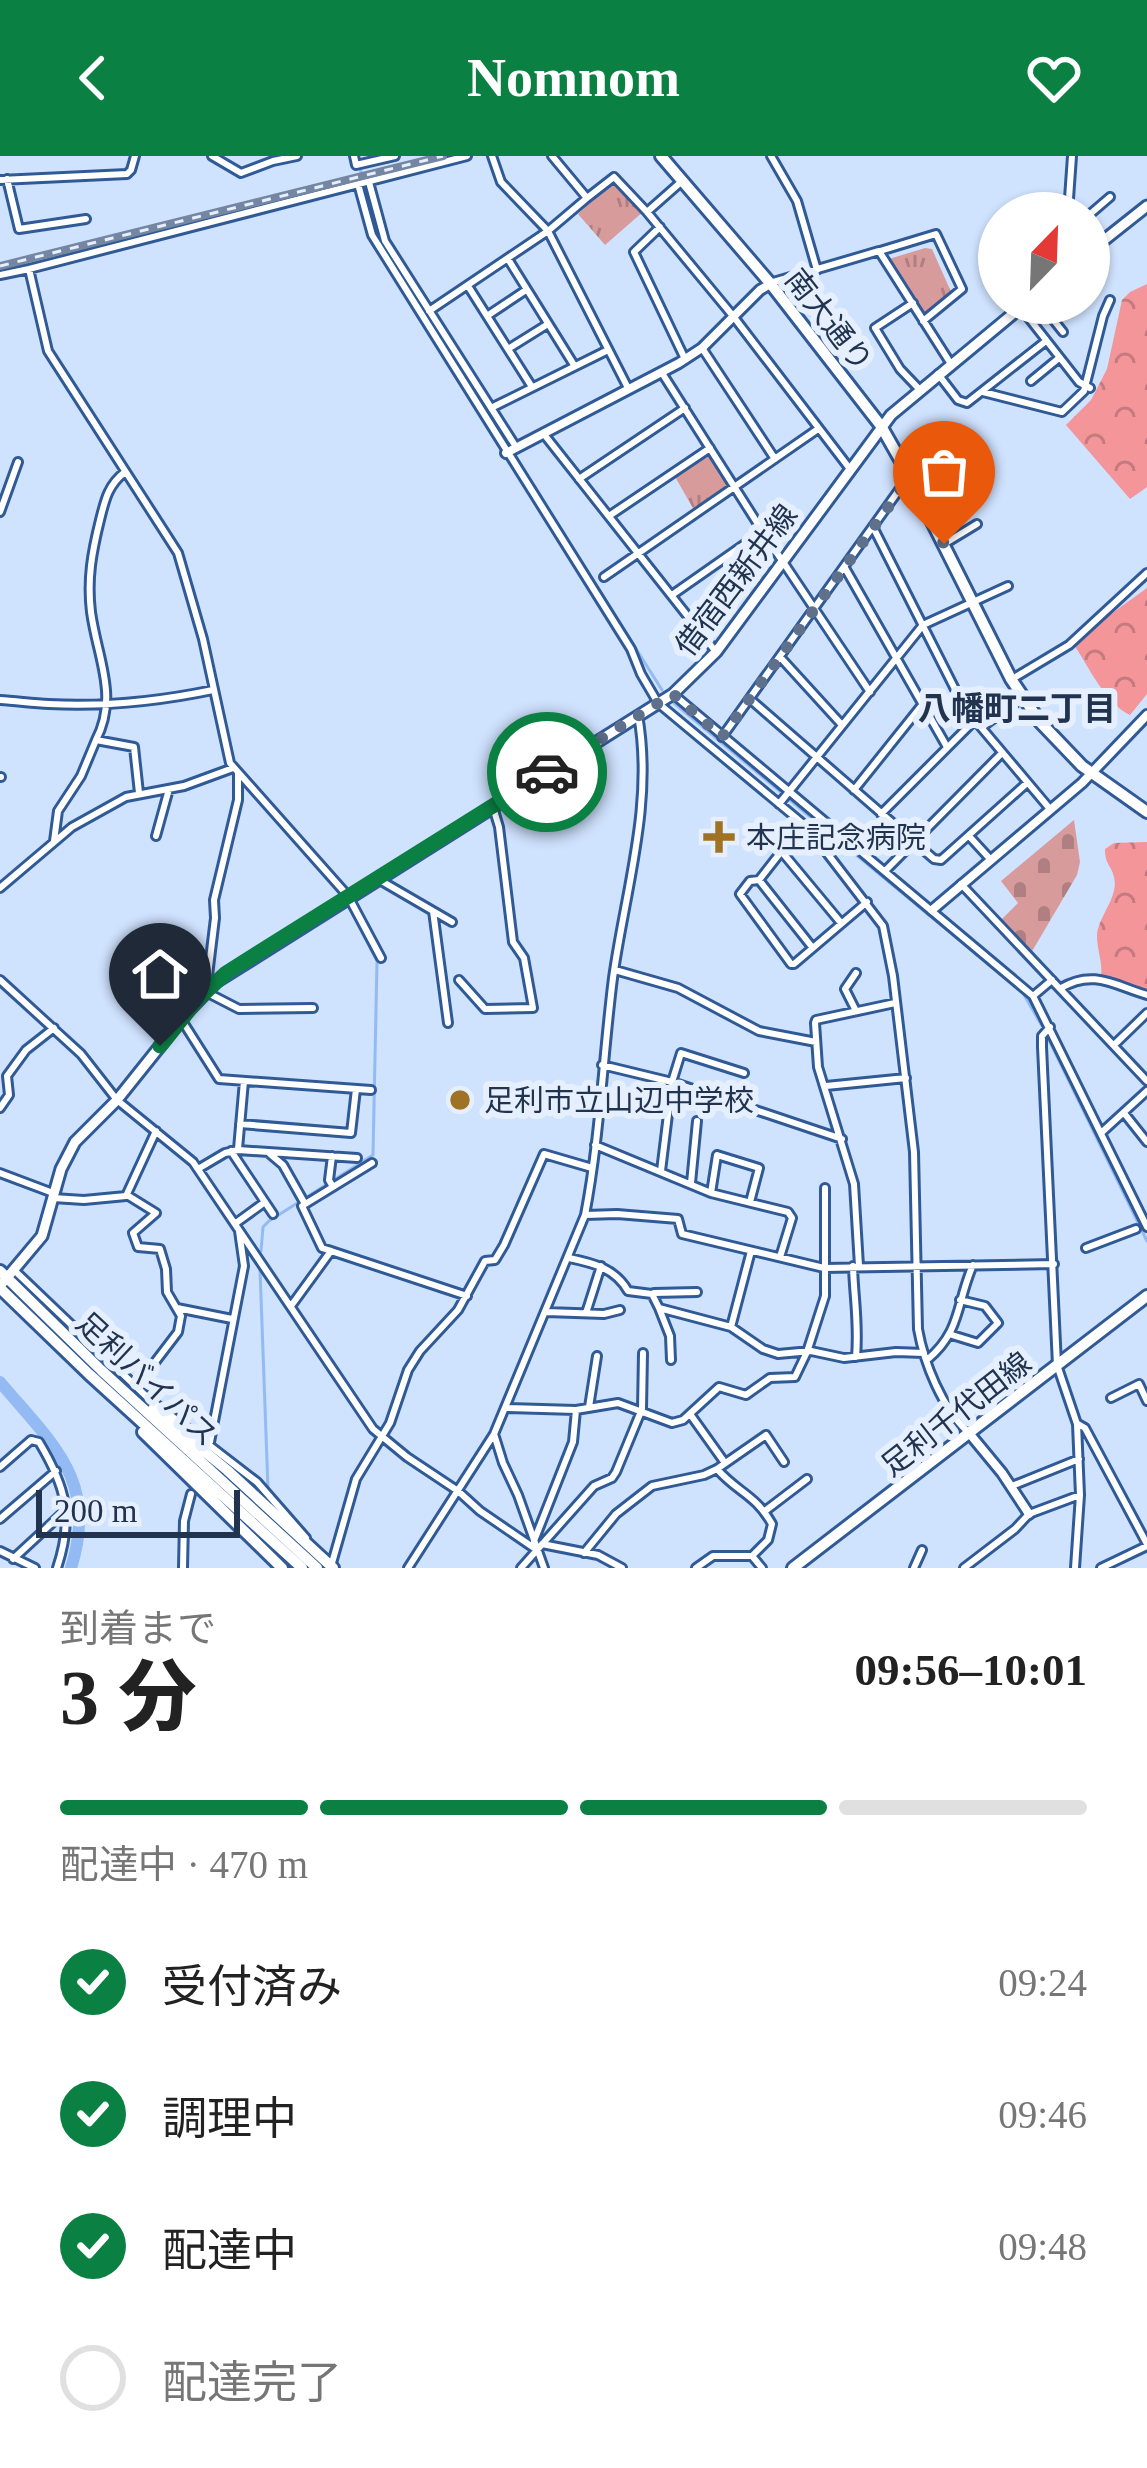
<!DOCTYPE html>
<html lang="ja">
<head>
<meta charset="utf-8">
<style>
  :root { --surface:#fff; --page:#f2f2f2; --text:#222; --muted:#767676; --line:#e0e0e0; --accent:#0b8043 }
  body { margin:0; font-family:"Times New Roman","Noto Sans JP",serif; background:var(--page); color:var(--text); height:100vh; display:flex; flex-direction:column; font-size:45px; white-space:nowrap }
  * { box-sizing:border-box; margin:0 }
  p { font-size:39px; color:var(--muted) }
  .icon { flex:none; width:66px; height:66px; fill:none; stroke:currentColor; stroke-width:2; stroke-linecap:round; stroke-linejoin:round }
  .map { position:relative; height:1412px; overflow:hidden }
  .side { display:flex; flex-direction:column; background:var(--surface); flex:1 }
  .side>* { flex:none }
  .needle { width:78px; rotate:23deg }
  .fabs { position:absolute; left:978px; top:36px; display:grid; gap:24px }
  .fabs a { display:grid; place-items:center; width:132px; height:132px; border-radius:50%; background:var(--surface); box-shadow:0 3px 9px #0004; font-size:60px }
  .scale { position:absolute; left:36px; bottom:30px; width:204px; box-sizing:border-box; padding-left:12px; border:6px solid #21334f; border-top:0; font-size:33px; line-height:42px; white-space:nowrap; color:#21334f; -webkit-text-stroke:9px #e5effd; paint-order:stroke }
  .pin { position:absolute; display:grid; place-items:center; width:102px; height:102px; color:#fff; margin:-123px -51px; border-radius:50% 50% 50% 0; rotate:-45deg; box-shadow:0 0 12px #0007 }
  .pin .icon { rotate:45deg }
  .courier { position:absolute; display:grid; place-items:center; width:120px; height:120px; margin:-60px; border:9px solid #0b8043; border-radius:50%; background:#fff; color:#222; box-shadow:0 3px 15px #0007 }
  .head em { font-style:normal; font-weight:800 }
  .head div { display:flex; flex-direction:column-reverse }
  .head { display:flex; align-items:center; justify-content:space-between; height:204px; padding:0 60px }
  h1 { font-size:78px; font-weight:800; line-height:90px }
  .bar { display:grid; grid-template-columns:repeat(4,1fr); gap:18px 12px; align-content:center; height:144px; padding:0 60px }
  .bar i { height:15px; border-radius:9px; background:var(--line) }
  .bar .current { background:var(--accent) }
  .bar p { grid-column:span 4 }
  ol { padding:0 60px; list-style:none }
  li { display:flex; align-items:center; gap:36px; height:132px }
  li p { margin-inline-start:auto }
  li .icon { padding:12px; border-radius:50%; background:var(--accent); color:#fff; stroke-width:4 }
  li:last-child { color:var(--muted) }
  li i { width:66px; height:66px; border:6px solid var(--line); border-radius:50% }
  header { display:flex; justify-content:space-between; align-items:center; height:156px; padding:0 60px; background:var(--accent); color:#fff; font-size:54px; font-weight:800 }
  .map>svg:first-child { display:block }
</style>
</head>
<body>
<header><svg class="icon" aria-label="back" viewBox="0 0 24 24"><path d="M15 5l-7 7 7 7"/></svg>Nomnom<svg class="icon" aria-label="heart" viewBox="0 0 24 24"><path d="M12 20l-8-8c-3-5 5-10 8-4 3-6 11-1 8 4z"/></svg></header>
<div class="map">
<svg width="1147" height="1412" viewBox="0 0 1147 1412">
  <defs>
    <pattern id="grass-tufts" width="24" height="20" patternUnits="userSpaceOnUse" patternTransform="scale(3)"><rect width="24" height="20" fill="#d89b9c"/><path d="M3 7l-1-3M5 7V3M7 7l1-3M15 17l-1-3M17 17v-4M19 17l1-3" fill="none" stroke="#af7f82"/></pattern>
    <pattern id="forest-crowns" width="20" height="18" patternUnits="userSpaceOnUse" patternTransform="scale(3)"><rect width="20" height="18" fill="#f39599"/><path d="M2 6a3 3 0 1 1 6 0M12 15a3 3 0 1 1 6 0" fill="none" stroke="#c47a7f"/></pattern>
    <pattern id="cemetery-stones" width="16" height="16" patternUnits="userSpaceOnUse" patternTransform="scale(3)"><rect width="16" height="16" fill="#d89b9c"/><path d="M2 7V4a2 2 0 0 1 4 0v3zM10 15v-3a2 2 0 0 1 4 0v3z" fill="#af7f82"/></pattern>
  </defs>
  <rect width="100%" height="100%" fill="#cfe2fe"/>
  <path fill="url(#grass-tufts)" d="M614,24L644,55L605,89L578,58Z
    M925,92L932,93L952,138L929,158L924,157L889,103Z
    M709,296L731,329L694,354L674,319Z"/>
  <path fill="url(#forest-crowns)" d="M1147,128V331L1130,343L1066,269L1091,244L1107,213L1122,144L1130,136Z
    M1147,432V538L1130,559C1105,547 1089,511 1074,489L1097,468Z
    M1147,686V835L1101,820C1103,807 1097,794 1097,780C1098,760 1119,742 1114,721C1111,708 1105,709 1105,693L1114,687Z"/>
  <path fill="url(#cemetery-stones)" d="M1074,664L1080,706L1077,719L1031,797L1000,765L1018,747L1001,725Z"/>
  <g fill="none" stroke-linecap="round" stroke-linejoin="round">
    <path stroke="#93baf2" stroke-width="3" d="M358,0L359,5
      M360,12L363,24
      M365,32L377,79L507,288
      M515,301L662,534
      M650,527L657,538
      M674,547L782,637
      M667,551L777,641
      M790,644L1023,837L1042,870
      M1047,880L1147,1085
      M261,1095L263,1071L269,1065L373,999L377,805L348,749
      M260,1113L268,1333"/>
    <path stroke="#93baf2" stroke-width="12" d="M0,1226C52,1288 99,1324 71,1412"/>
    <g stroke="#305a96" stroke-width="12">
      <path id="minor" d="M212,0L241,17L273,5L297,0
        M354,0L356,9L395,0
        M552,0L587,42L548,75L628,232
        M771,0L797,45L817,114
        M7,23L19,73L86,63
        M0,24L127,18L131,14L135,0
        M369,26L385,85L516,291
        M358,28L372,79L631,493L641,518L658,547L807,671L883,770L893,820L914,996L918,1173C924,1207 942,1252 968,1276
        M587,42L614,21L647,56L681,26
        M647,56L733,160L850,313
        M1068,57L1072,0
        M1089,59L1110,41
        M660,71L634,96L685,203
        M880,95L936,78L962,133L923,165
        M508,103L574,209
        M29,113L48,195L178,397L203,483L230,607L348,740L381,802
        M0,119L29,113L467,0
        M770,127L879,95L951,208
        M468,130L532,231
        M913,147L875,172L900,213L920,234
        M1040,147L1063,176
        M1021,152L1079,226L1090,232
        M429,155L548,75L501,26L492,0
        M487,160L526,134
        M702,192L775,303
        M508,193L548,168
        M662,217L763,376L870,536
        M938,218L958,244L967,247L1046,185
        M1031,225L1059,202
        M983,236L1062,256L1084,235L1103,160L1110,144
        M491,252L608,194
        M543,277L716,496
        M579,323L685,252
        M0,356L18,306
        M609,360L710,292
        M874,373L964,551L1050,653
        M944,388L977,368
        M845,412L947,591
        M604,421L818,273
        M672,439L762,376
        M780,501L842,569
        M1014,522L1069,489L1147,417
        M673,538L1033,840L1147,1071
        M750,543L934,703L941,704L1027,627
        M0,544C16,545 32,547 49,548C104,551 160,545 213,534
        M982,571L1022,542
        M722,581L899,334L911,323
        M96,584C119,540 97,501 91,456C87,423 92,396 100,364C105,344 108,329 125,316
        M238,617V644L214,744L215,762L206,836L239,853L313,852
        M0,621H1
        M854,634L922,549
        M779,648L923,469L1008,430
        M881,658L975,564
        M807,671L788,687L759,724L750,725L740,738L791,808H794L867,746
        M156,680L169,633
        M969,680L991,704
        M54,685L58,655L81,620L96,584L134,591L139,637
        M782,696L841,767
        M885,715L1002,597
        M378,723L433,755L448,867
        M759,724L812,791
        M961,728L1147,925
        M0,732L72,671L126,641L184,630L233,612
        M433,755L452,766
        M615,814L678,832L759,875L816,886
        M856,817L845,833L856,855
        M0,824L81,898L117,944L193,1006L373,1273L407,1301L458,1335L480,1355L537,1394L594,1330L612,1322L616,1316L642,1253L643,1197
        M459,824L485,853L533,852L524,802L513,786L499,671L493,651
        M1061,832C1093,813 1114,829 1147,839
        M1033,840L1052,824
        M181,863L219,923L371,934
        M1050,871L1042,880V891L1057,1209L1077,1268L1080,1339L1075,1412
        M1114,889L1147,857
        M602,909L672,926L842,983
        M826,930L906,922
        M0,952L9,939L7,920L26,894L54,872
        M1124,957L1147,986
        M240,968L351,977L356,933
        M1101,977L1147,935
        M595,989L711,1037L788,1056L792,1062L780,1101
        M238,993L244,925
        M231,995L273,1058
        M270,998L283,1009L305,1048
        M332,1000L329,1024L333,1031
        M372,1007L302,1050L322,1092L467,1140
        M198,1013L225,997L238,994L357,1002
        M661,1015L672,926L681,897L744,917
        M0,1017L53,1037
        M691,1027L697,965
        M711,1037L717,999L759,1012L750,1046
        M127,1039L156,1057L133,1077L138,1091L160,1093L166,1113L167,1136L181,1160L178,1176L136,1231
        M53,1042L84,1044L126,1040L156,975
        M585,1059L617,1058L678,1063L682,1078L824,1112L1054,1108
        M236,1067L265,1046
        M1086,1092L1136,1073
        M569,1102C593,1107 615,1112 628,1135L652,1138L659,1152L731,1171L763,1193L778,1198L811,1195L844,1202L896,1196L924,1197
        M853,1110C854,1143 859,1168 856,1201
        M859,1110L854,1028L818,911L815,867L816,864L895,847
        M14,1114L148,1242L257,1326L306,1382
        M654,1137L697,1136
        M291,1150L331,1095
        M177,1152L232,1163
        M659,1152L670,1180L671,1204
        M546,1156L604,1158L620,1154
        M586,1157L601,1110
        M731,1171L751,1095
        M952,1179L978,1187L998,1167L985,1150L960,1144
        M927,1204C962,1175 956,1147 973,1109
        M1111,1242L1139,1228L1147,1245
        M589,1251L597,1200
        M506,1252L576,1254L618,1247L672,1267L683,1264L719,1231L746,1239L770,1222L795,1221L807,1196L825,1140V1032
        M690,1258L725,1307
        M1078,1268L1085,1272L1147,1388
        M494,1278L503,1307L518,1339L544,1412
        M210,1286L244,1110L239,1075
        M0,1311L31,1284L39,1286C66,1331 74,1361 57,1412
        M1012,1330L1079,1303
        M765,1355L807,1323
        M0,1363L56,1315
        M534,1385L573,1286L576,1254
        M542,1388L598,1399L622,1412
        M0,1395L35,1412
        M584,1397L616,1358L652,1330L704,1319L717,1313L766,1279L784,1306
        M752,1400L762,1412
        M13,1403L66,1354
        M332,1407L356,1323L390,1267L408,1214L420,1195L458,1154L485,1105L495,1104L504,1089L544,998L592,1012
        M183,1412L184,1365L191,1338
        M408,1412L494,1278L585,1059C600,981 603,901 613,822C625,735 654,648 638,559
        M521,1412L537,1394
        M696,1412L713,1400H752L768,1384L772,1368C755,1338 738,1337 717,1313
        M914,1412L922,1394
        M964,1412L1015,1373L1029,1358L1080,1339
        M1101,1412L1147,1390"/>
    </g>
    <g stroke="#305a96" stroke-width="14">
      <path id="tertiary" d="M506,297L679,207L702,192L760,134L770,128
        M932,754L1082,627L1147,559
        M969,1277L1002,1317L1029,1358"/>
    </g>
    <g stroke="#305a96" stroke-width="15">
      <path id="secondary" d="M1089,96L1147,50
        M0,1130L42,1080L61,1013L75,986L117,944L189,854L216,826L673,538L716,496L891,259L1026,147"/>
    </g>
    <g stroke="#305a96" stroke-width="16">
      <path id="primary" d="M661,0L770,127L881,270L906,314L1011,523L1040,566L1082,610L1147,656
        M793,1412L1147,1140"/>
    </g>
    <g stroke="#305a96" stroke-width="16">
      <path id="trunk" d="M0,1115L102,1215L317,1412
        M0,1132L89,1218L302,1412
        M153,1253L227,1314L333,1412
        M143,1276L282,1412"/>
    </g>
    <use href="#minor" stroke="#fff" stroke-width="6"/>
    <use href="#tertiary" stroke="#fff" stroke-width="8"/>
    <use href="#secondary" stroke="#fff" stroke-width="9"/>
    <use href="#primary" stroke="#fff" stroke-width="10"/>
    <use href="#trunk" stroke="#fff" stroke-width="10"/>
    <g stroke="#7486a2" stroke-width="8">
      <path id="rail" d="M0,110L443,0"/>
    </g>
    <use href="#rail" stroke="#e5effd" stroke-width="3" stroke-dasharray="9" stroke-linecap="butt"/>
  </g>
  <g fill="none" stroke-linecap="round" stroke-linejoin="round">
    <path stroke="#5e708c" stroke-width="12" stroke-dasharray="0 21.6" d="M547,616L673,538L722,581L907,325L911,323L944,388"/>
    <path stroke="#0b8043" stroke-width="15" d="M160,890L197,844L226,817L547,616"/>
  </g>
  <g fill="#9f7323" stroke="#e5effd" stroke-width="4.5">
    <path d="M713 663h12v12h12v12h-12v12h-12v-12h-12v-12h12z"/>
    <circle cx="460" cy="944" r="12"/>
  </g>
  <g text-anchor="middle" dominant-baseline="central" stroke-width="12" stroke-linejoin="round" paint-order="stroke">
    <g font-size="30" fill="#21334f" stroke="#e5effd">
      <text transform="translate(829 164) rotate(52)">南大通り</text>
      <text transform="translate(736 424) rotate(-53)">借宿西新井線</text>
      <text transform="translate(147 1223) rotate(43)">足利バイパス</text>
      <text transform="translate(956 1258) rotate(-38)">足利千代田線</text>
    </g>
    <g font-size="30" fill="#21334f" stroke="#e5effd" text-anchor="start">
      <text x="746" y="681">本庄記念病院</text>
      <text x="484" y="944">足利市立山辺中学校</text>
    </g>
    <g font-size="33" font-weight="bold" fill="#21334f" stroke="#e5effd">
      <text x="1017" y="553">八幡町二丁目</text>
    </g>
  </g>
</svg>
<div class="fabs">
<a><svg class="needle" viewBox="-14 -14 28 28"><path d="M0-13l5 13h-10z" fill="#e53935"/><path d="M0 13l5-13h-10z" fill="#767676"/></svg></a>
</div>
<div class="scale">200 m</div>
<div class="pin" style="left:944px;top:388px;background:#ea580c"><svg class="icon" aria-label="bag" viewBox="0 0 24 24"><path d="M5 8h14l-1 12H6zM9 8a3 3 0 0 1 6 0"/></svg></div>
<div class="pin" style="left:160px;top:890px;background:#1f2937"><svg class="icon" aria-label="home" viewBox="0 0 24 24"><path d="M3 11l9-7 9 7M6 9v11h12V9"/></svg></div>
<div class="courier" style="left:547px;top:616px"><svg class="icon" aria-label="car" viewBox="0 0 24 24"><path d="M5 17H2v-5l4-1 3-4h7l3 4 3 1v5h-3M9 17h6M6 11h13"/><circle cx="7" cy="17" r="2"/><circle cx="17" cy="17" r="2"/></svg></div>
</div>
<section class="side">
<div class="head"><div><h1>3 分</h1><p>到着まで</p></div><em>09:56–10:01</em></div>
<div class="bar"><i class="current"></i><i class="current"></i><i class="current"></i><i></i><p>配達中 · 470 m</p></div>
<ol>
<li><svg class="icon" aria-label="check" viewBox="0 0 24 24"><path d="M5 12l5 5 9-10"/></svg>受付済み<p>09:24</p></li>
<li><svg class="icon" aria-label="check" viewBox="0 0 24 24"><path d="M5 12l5 5 9-10"/></svg>調理中<p>09:46</p></li>
<li><svg class="icon" aria-label="check" viewBox="0 0 24 24"><path d="M5 12l5 5 9-10"/></svg>配達中<p>09:48</p></li>
<li><i></i>配達完了</li>
</ol>
</section>
</body>
</html>
